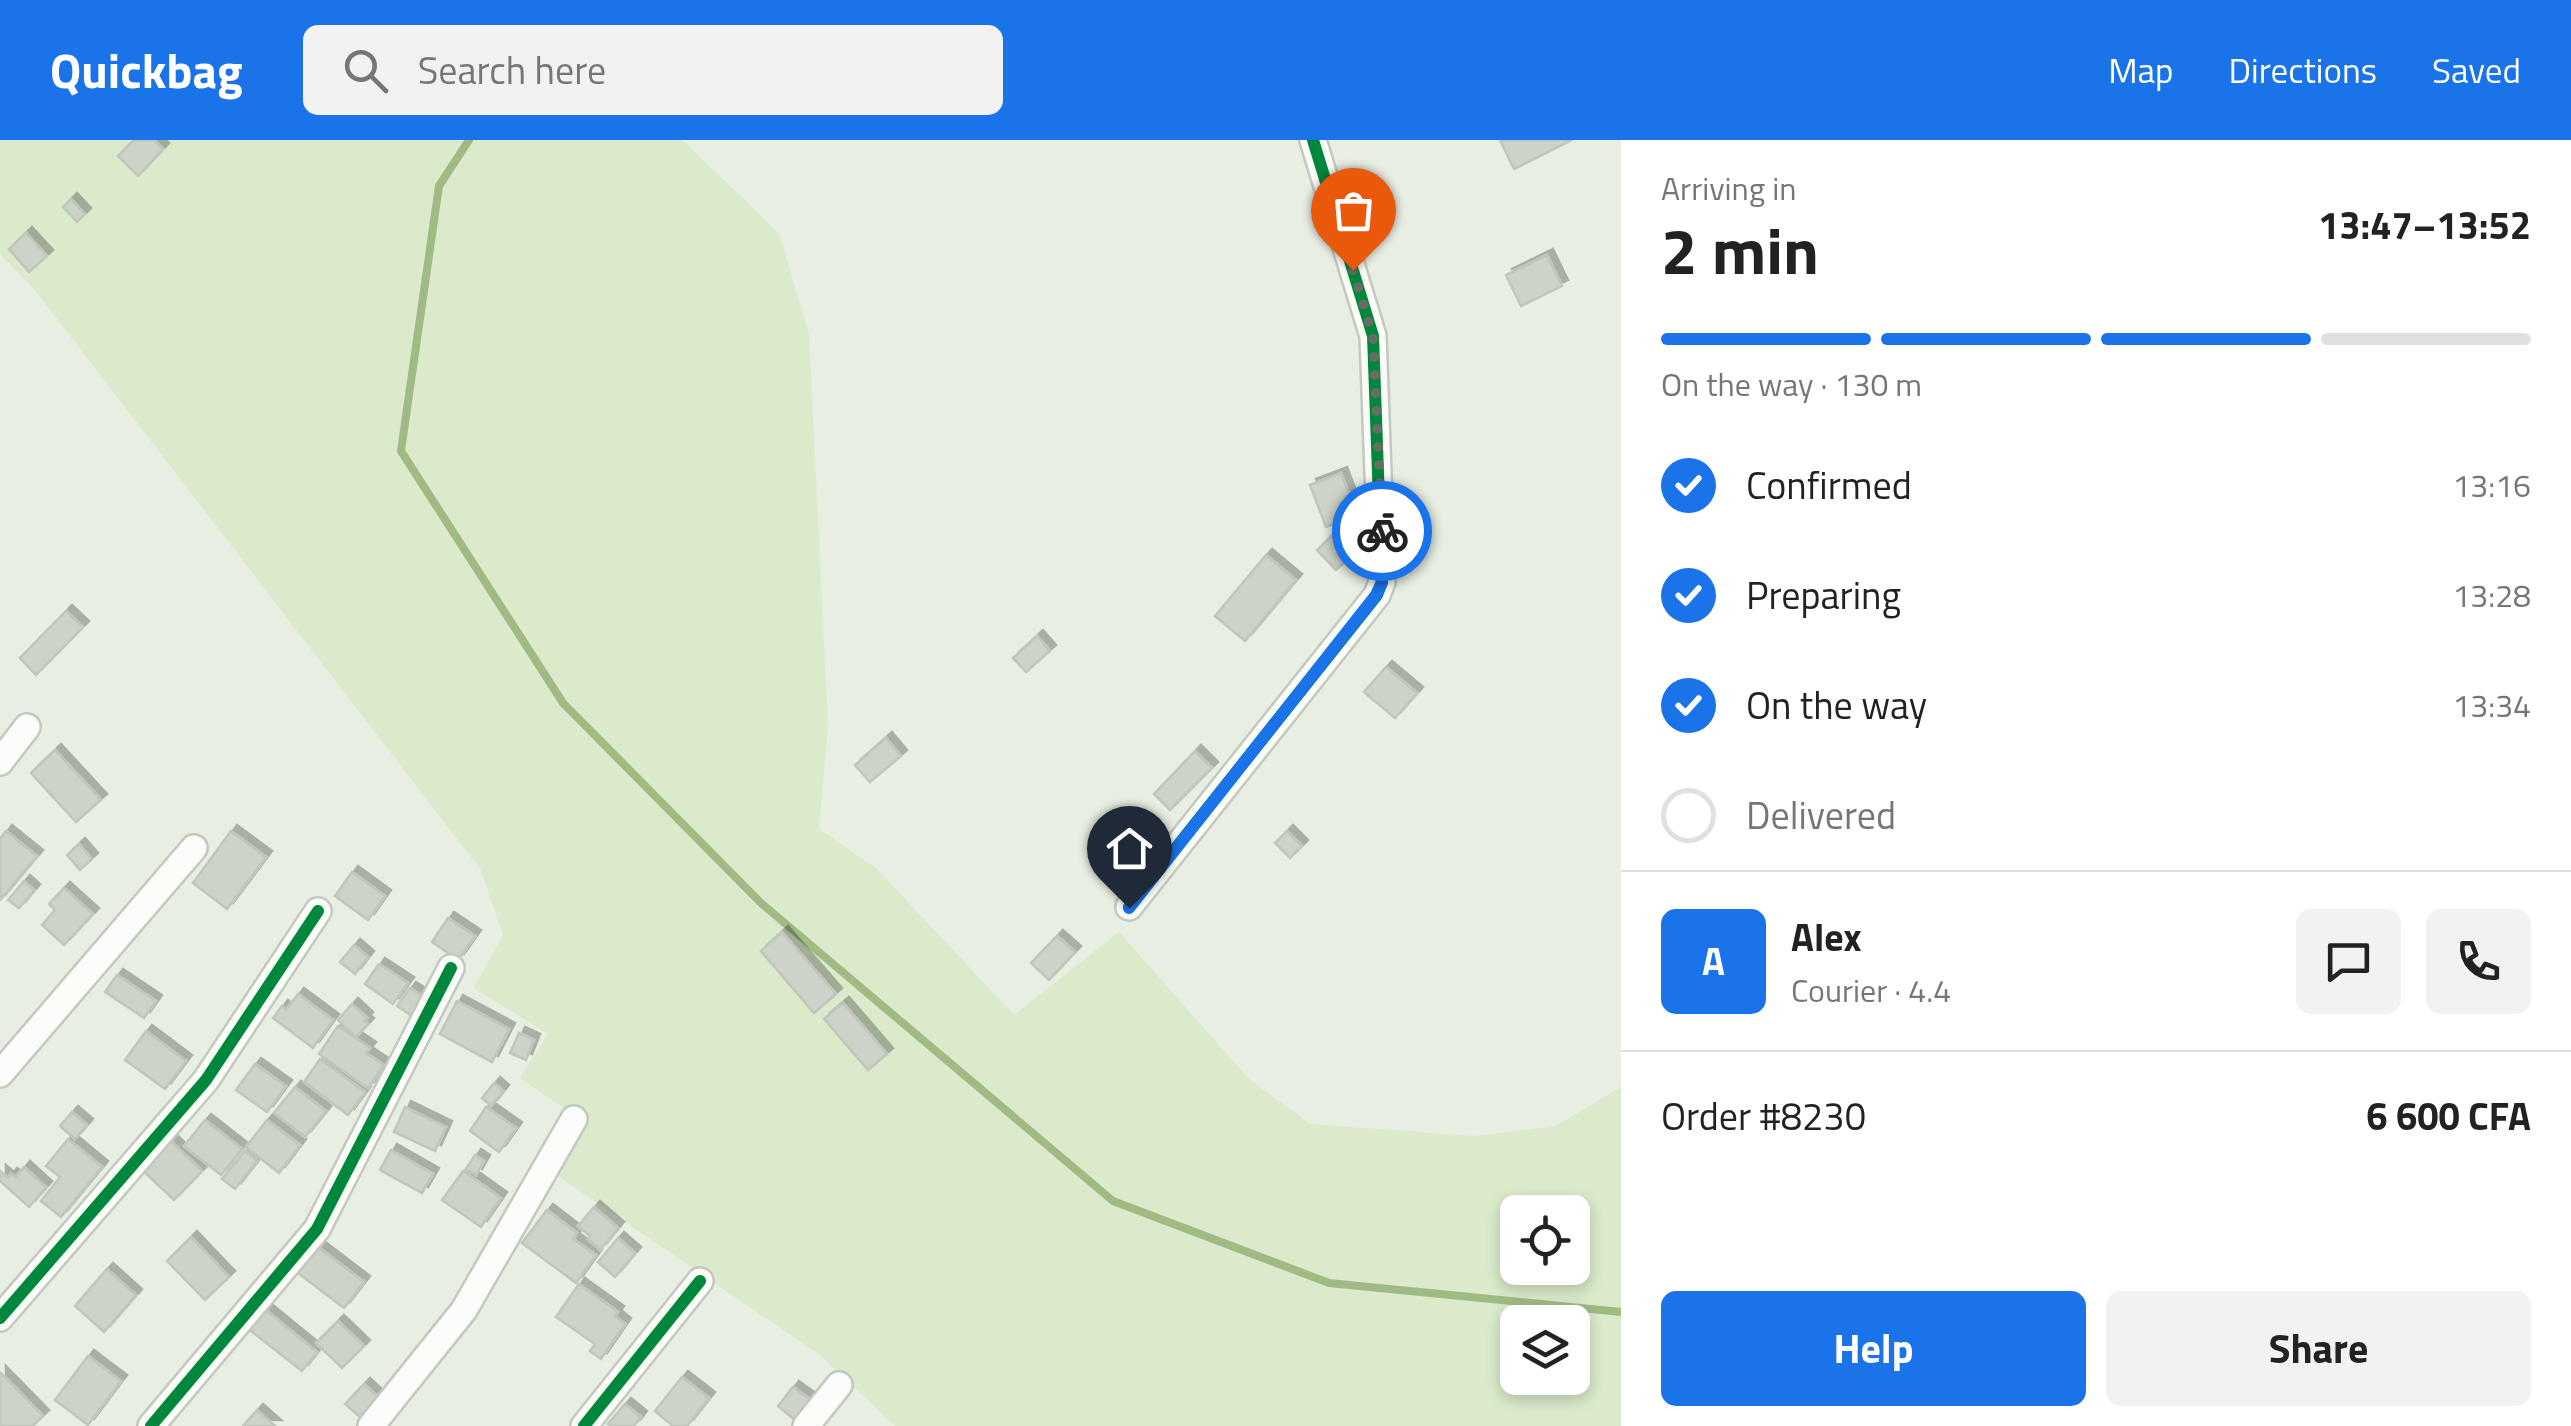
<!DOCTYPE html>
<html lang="en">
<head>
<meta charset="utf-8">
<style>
  :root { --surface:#fff; --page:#f2f2f2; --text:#222; --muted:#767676; --line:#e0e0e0; --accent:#1a73e8 }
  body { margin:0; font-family:"Titillium Web",sans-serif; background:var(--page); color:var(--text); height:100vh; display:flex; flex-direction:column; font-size:38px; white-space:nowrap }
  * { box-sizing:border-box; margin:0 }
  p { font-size:32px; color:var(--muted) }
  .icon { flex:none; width:55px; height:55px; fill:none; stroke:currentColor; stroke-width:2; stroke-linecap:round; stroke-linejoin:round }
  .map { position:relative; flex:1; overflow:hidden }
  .sheet { display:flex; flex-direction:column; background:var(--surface); width:950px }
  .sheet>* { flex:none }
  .tools { position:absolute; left:1500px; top:1055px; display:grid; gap:20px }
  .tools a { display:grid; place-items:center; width:90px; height:90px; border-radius:15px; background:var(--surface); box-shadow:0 5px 15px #0003; font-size:50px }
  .pin { position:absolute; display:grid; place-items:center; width:85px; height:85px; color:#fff; margin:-102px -42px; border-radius:50% 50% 50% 0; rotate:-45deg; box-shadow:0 0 10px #0007 }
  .pin .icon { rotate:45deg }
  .courier { position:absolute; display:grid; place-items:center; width:100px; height:100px; margin:-50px; border:8px solid #1a73e8; border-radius:50%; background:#fff; color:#222; box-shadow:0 2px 12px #0007 }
  .headline em { font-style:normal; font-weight:700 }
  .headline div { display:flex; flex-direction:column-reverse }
  .headline { display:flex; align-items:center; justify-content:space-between; height:170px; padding:0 40px }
  h1 { font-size:65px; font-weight:700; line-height:75px }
  .bar { display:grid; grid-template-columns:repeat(4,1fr); gap:15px 10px; align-content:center; height:120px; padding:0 40px }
  .bar i { height:12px; border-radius:8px; background:var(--line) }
  .bar .on { background:var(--accent) }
  .bar p { grid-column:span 4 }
  .line { display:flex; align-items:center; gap:25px; padding:0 40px; border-top:2px solid var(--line) }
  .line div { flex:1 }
  .round { display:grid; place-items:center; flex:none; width:105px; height:105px; border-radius:15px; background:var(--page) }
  ol { padding:0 40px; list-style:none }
  li { display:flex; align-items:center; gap:30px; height:110px }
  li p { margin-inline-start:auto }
  li .icon { padding:10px; border-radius:50%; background:var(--accent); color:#fff; stroke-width:4 }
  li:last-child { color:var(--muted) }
  li i { width:55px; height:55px; border:5px solid var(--line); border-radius:50% }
  .primary-button { display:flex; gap:20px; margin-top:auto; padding:20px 40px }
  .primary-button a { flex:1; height:115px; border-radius:15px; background:var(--accent); color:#fff; font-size:40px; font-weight:700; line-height:115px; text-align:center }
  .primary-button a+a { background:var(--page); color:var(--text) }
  header { display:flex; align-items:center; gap:60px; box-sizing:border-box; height:140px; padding:0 50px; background:var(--accent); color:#fff }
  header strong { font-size:48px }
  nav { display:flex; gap:55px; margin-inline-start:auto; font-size:35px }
  .search { width:700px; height:90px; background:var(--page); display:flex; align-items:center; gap:25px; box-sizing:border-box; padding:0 35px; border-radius:15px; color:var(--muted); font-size:38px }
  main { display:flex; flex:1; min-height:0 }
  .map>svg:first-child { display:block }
</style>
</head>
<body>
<header>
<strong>Quickbag</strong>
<div class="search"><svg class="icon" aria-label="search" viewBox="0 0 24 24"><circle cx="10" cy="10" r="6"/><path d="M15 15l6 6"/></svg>Search here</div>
<nav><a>Map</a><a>Directions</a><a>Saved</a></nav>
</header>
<main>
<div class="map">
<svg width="1621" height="1286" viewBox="0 0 1621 1286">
  <defs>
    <filter id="shadow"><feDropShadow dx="6" dy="-6" stdDeviation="0" flood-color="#0004"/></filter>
  </defs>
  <rect width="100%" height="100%" fill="#e8eee2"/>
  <path fill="#daeacb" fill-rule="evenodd" d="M0,0H682L779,93L809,194L828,586L819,689L877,729L1014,875L1119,792L1249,939L1310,984L1474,996L1556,986L1621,947V1286H895L820,1215L558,1036L587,984L520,938L548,894L474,848L503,795L481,730L31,145L0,114ZM1518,1072H1572V1128H1518ZM1518,1182H1572V1238H1518Z"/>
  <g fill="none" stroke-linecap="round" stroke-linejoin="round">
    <path stroke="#a0ba84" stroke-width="8" d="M469,0L439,46L401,311L563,563L761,763L1113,1061L1329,1143L1621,1172"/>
  </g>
  <path fill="#ced3c9" stroke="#c0c6bc" stroke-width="2.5" filter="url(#shadow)" d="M134,0H154L163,9L138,36L118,16Z
    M1500,0H1572L1514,29Z
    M71,59L85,74L77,82L63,67Z
    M26,93L47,116L29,132L9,109Z
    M1547,115L1562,146L1521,166L1506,135Z
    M1341,333L1357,375L1326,387L1310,345Z
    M1344,384L1367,408L1357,418L1353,414L1336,430L1317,410Z
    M1266,415L1296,440L1245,501L1215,476Z
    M66,471L83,487L36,535L20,518Z
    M1037,496L1050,511L1026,532L1013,518Z
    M1386,527L1417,553L1395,578L1364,552Z
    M886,598L901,616L870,642L855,625Z
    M55,610L101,660L76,682L31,633Z
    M1195,611L1212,628L1170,670L1154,654Z
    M6,691L37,716L0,760V699Z
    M231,691L266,717L227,769L193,743Z
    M1287,691L1302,706L1290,718L1275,703Z
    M79,704L92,719L80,730L67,715Z
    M352,732L385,756L368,780L335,756Z
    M24,741L34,750L19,768L8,760Z
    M64,748L93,774L64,805L42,785L55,770L49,764Z
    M448,778L475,796L458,820L432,802Z
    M782,792L836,854L814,873L761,811Z
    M1057,796L1075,812L1049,840L1031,823Z
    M354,805L368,817L355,834L340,822Z
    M379,824L408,843L393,864L365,844Z
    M117,835L156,861L144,878L105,852Z
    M410,848L424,857L412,876L397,866Z
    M298,854L333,880L313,908L273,878L282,866L286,870Z
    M457,861L509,889L492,922L440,894Z
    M843,863L887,914L868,930L824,879Z
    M352,864L367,878L364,881L368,884L356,897L338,880Z
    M338,886L370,908L366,913L384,925L368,948L319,914Z
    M146,891L186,921L165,949L125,920Z
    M519,893L534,900L526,920L510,913Z
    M320,919L365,952L348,975L304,942Z
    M255,924L286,946L267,972L236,950Z
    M494,943L503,951L491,966L482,958Z
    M295,947L326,971L305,997L274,973Z
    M405,967L446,987L435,1011L394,992Z
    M486,967L516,988L499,1012L470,991Z
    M72,972L87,985L75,999L60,986Z
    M205,980L242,1009L221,1035L184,1006Z
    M267,980L300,1005L279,1033L246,1007Z
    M68,999L102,1027L61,1077L41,1061L60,1037L46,1026Z
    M169,999L202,1031L174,1060L141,1029Z
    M391,1010L433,1034L422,1053L380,1030Z
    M245,1011L257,1021L235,1049L222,1039Z
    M475,1015L484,1021L476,1035L466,1029Z
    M24,1027L46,1047L29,1067L0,1041V1031L8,1038L11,1034L16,1037Z
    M463,1031L501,1058L481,1087L442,1060Z
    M594,1067L618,1088L600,1110L588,1099L590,1096L578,1086Z
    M547,1070L577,1093L573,1099L596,1115L576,1143L522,1103Z
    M191,1097L229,1137L205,1160L167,1121Z
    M618,1098L635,1113L615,1137L598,1122Z
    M318,1107L364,1142L344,1168L298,1133Z
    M107,1129L136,1155L104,1192L75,1166Z
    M579,1144L618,1172L615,1176L625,1184L601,1219L590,1211L595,1204L556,1177Z
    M262,1167L317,1212L302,1231L246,1187Z
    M338,1181L364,1206L342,1228L316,1203Z
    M88,1216L121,1241L88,1285L55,1260Z
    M0,1232L43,1276L33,1286H0Z
    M682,1237L709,1258L687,1286H673L655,1271Z
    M364,1244L379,1258L360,1277L345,1264Z
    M793,1247L811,1260L795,1280L778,1266Z
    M625,1264L641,1277L634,1286H611L608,1284Z
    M257,1270L275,1286H243Z"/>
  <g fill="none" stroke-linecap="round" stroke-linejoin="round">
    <g stroke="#c4c9bf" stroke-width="30">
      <path id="minor" d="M0,622L27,587
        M1129,767L1377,455L1382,442L1373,196L1313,0
        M0,934L194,708
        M0,1178L206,940L318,771
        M151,1286L317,1089L451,828
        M371,1286L464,1170L574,979
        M584,1286L700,1141
        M806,1286L839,1245"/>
    </g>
    <use href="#minor" stroke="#fcfcfb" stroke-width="25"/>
    <g stroke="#f9fef5" stroke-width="19">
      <path id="cycleway" d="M1129,767L1377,455L1382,442L1373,196L1313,0
        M0,1178L206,940L318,771
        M151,1286L317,1089L451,828
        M584,1286L700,1141"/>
    </g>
    <use href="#cycleway" stroke="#00873e" stroke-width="12"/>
  </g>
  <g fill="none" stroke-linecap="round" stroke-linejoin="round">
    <path stroke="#686d63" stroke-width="10" stroke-dasharray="0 18" d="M1353,130L1373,196L1382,391"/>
    <path stroke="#1a73e8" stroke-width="12" d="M1129,768L1376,455L1382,442V391"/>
  </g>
</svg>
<div class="tools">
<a><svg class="icon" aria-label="locate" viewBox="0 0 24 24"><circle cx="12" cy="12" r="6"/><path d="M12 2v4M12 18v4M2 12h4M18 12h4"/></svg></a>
<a><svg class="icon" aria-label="layers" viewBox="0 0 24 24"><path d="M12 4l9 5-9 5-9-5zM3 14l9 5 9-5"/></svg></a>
</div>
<div class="pin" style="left:1353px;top:130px;background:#ea580c"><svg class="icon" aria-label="bag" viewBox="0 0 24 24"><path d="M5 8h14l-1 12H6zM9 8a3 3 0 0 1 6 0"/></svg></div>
<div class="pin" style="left:1129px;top:768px;background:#1f2937"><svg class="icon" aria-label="home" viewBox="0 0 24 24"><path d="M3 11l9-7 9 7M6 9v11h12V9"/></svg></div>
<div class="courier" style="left:1382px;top:391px"><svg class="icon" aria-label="bike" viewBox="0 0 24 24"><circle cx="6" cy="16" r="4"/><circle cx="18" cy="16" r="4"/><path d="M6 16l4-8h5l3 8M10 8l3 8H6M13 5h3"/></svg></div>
</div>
<section class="sheet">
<div class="headline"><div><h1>2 min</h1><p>Arriving in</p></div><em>13:47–13:52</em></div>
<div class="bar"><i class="on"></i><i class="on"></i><i class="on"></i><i></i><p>On the way · 130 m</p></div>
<ol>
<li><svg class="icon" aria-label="check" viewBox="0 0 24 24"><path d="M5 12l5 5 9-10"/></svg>Confirmed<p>13:16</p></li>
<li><svg class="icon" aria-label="check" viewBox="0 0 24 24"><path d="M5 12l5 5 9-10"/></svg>Preparing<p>13:28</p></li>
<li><svg class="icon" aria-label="check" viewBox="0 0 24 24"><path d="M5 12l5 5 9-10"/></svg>On the way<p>13:34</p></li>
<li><i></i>Delivered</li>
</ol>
<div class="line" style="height:180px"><b class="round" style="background:var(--accent);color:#fff">A</b><div><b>Alex</b><p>Courier · 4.4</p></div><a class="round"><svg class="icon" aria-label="chat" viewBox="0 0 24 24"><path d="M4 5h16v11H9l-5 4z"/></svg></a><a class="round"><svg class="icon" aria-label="phone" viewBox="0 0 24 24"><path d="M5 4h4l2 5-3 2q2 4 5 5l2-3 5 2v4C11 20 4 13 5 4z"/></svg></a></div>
<div class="line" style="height:130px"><div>Order #8230</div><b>6 600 CFA</b></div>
<div class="primary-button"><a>Help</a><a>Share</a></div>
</section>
</main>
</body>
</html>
